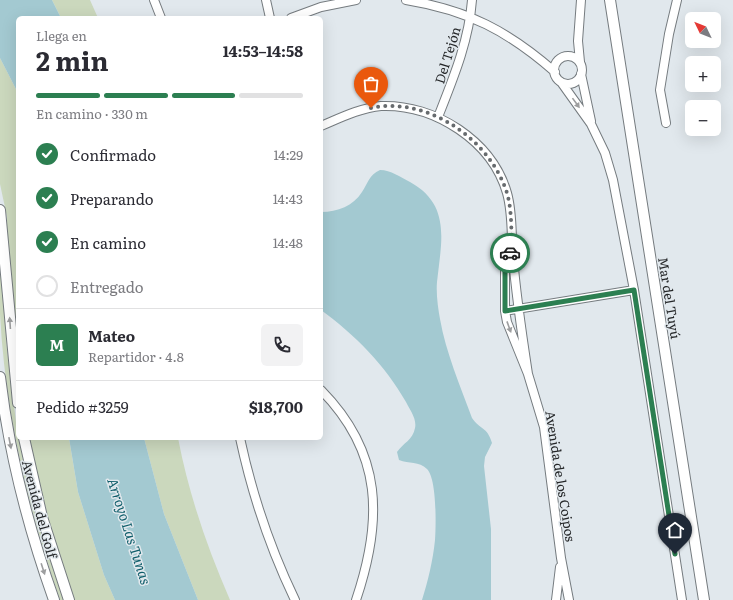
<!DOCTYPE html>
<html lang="es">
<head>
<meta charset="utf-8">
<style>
  :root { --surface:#fff; --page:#f2f2f3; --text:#2b2b33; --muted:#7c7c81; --line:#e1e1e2; --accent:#2c7f51 }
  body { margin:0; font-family:Literata,serif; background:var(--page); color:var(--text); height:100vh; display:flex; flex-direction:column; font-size:15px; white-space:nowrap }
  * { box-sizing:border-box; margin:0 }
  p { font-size:13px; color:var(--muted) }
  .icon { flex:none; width:22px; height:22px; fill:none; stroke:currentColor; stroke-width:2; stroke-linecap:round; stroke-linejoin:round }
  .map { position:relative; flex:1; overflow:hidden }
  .drawer { position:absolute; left:16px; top:16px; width:307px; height:424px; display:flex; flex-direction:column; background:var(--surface); border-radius:6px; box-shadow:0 4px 16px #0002 }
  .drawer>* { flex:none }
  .needle { width:26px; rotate:313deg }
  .tools { position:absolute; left:685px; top:12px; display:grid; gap:8px }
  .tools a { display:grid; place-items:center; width:36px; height:36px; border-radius:6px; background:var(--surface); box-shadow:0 4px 16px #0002; font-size:20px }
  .pin { position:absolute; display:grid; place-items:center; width:34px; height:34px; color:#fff; margin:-41px -17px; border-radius:50% 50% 50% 0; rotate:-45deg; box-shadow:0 0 4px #0007 }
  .pin .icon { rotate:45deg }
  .courier { position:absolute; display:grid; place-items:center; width:40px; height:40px; margin:-20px; border:3px solid #2c7f51; border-radius:50%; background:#fff; color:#222; box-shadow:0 1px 5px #0007 }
  .summary em { font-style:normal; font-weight:700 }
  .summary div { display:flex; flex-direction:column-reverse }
  .summary { display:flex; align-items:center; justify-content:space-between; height:68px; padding:0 20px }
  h1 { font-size:26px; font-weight:700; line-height:30px }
  .bar { display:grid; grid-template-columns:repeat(4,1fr); gap:6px 4px; align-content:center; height:48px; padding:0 20px }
  .bar i { height:5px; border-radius:3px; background:var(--line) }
  .bar .on { background:var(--accent) }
  .bar p { grid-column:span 4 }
  .line { display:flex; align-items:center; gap:10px; padding:0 20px; border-top:1px solid var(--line) }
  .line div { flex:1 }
  .round { display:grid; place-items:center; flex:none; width:42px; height:42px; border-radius:6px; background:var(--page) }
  ol { padding:0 20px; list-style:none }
  li { display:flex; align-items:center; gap:12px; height:44px }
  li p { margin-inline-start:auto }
  li .icon { padding:4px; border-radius:50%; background:var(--accent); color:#fff; stroke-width:4 }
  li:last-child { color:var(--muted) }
  li i { width:22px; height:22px; border:2px solid var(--line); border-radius:50% }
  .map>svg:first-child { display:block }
</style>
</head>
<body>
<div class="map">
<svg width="733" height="600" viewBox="0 0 733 600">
  <rect width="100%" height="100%" fill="#e1e8ed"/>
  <path fill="#cbd8bd" d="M52,0H90L98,18H61Z
    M0,58L18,93V366L7,242V217L0,184Z
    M0,250L7,350L18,438H19C28,494 46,547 65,600H60C28,507 5,412 0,314C0,293 0,271 0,250Z
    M29,438H69L78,492L104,575L115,600H74L52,535Z
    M144,438H178C189,495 207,547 230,600H198L164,514Z"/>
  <path fill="#a3c9d1" d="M0,0H52L61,18H18V93L0,58Z
    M380,170C391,170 400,177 410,182C452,205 441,243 437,282C436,294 438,308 440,319C446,353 460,385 472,418C480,430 487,426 492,443L485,457L484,466L491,529V600H422C428,581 433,560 435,540C436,526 437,479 427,469C419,461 409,464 399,460L397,452C403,443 413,440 415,428C417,419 410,410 406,402C385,365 355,335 321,310V212C338,212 353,206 362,192C368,183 369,175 380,170Z
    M69,438H144L164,514L198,600H115L104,575L78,492Z"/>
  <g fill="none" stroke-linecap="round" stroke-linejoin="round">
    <g stroke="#757b7f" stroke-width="10">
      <path id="minor" d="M154,0L161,18
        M266,0L270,18
        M406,0C468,10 508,31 555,72
        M291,18L321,7L356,0
        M554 70a14 14 0 1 1 28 0a14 14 0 1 1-28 0Z
        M580,62L578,41L581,0
        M581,74L591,121
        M561,82L591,124L605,153L613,180L634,290L682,600
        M438,117C453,79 469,41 472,0
        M666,123L660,90L669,34L677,0
        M321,126C340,118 360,108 381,106C435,104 492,141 507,193C513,214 511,236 513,257C516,296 522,335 528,374
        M511,252L505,271V311L507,322L528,374L544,427L561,558L569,600
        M505,311L634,290
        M321,390C383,453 383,520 356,600
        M240,438C252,494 270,548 295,600
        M556,600L560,567"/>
    </g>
    <g stroke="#757b7f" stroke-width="12">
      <path id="tertiary" d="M610,0L704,600
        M0,210L18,403
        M0,377C9,454 28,527 54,600
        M24,438L42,517L69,600"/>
    </g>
    <use href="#minor" stroke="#fff" stroke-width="8"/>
    <use href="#tertiary" stroke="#fff" stroke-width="10"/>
  </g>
  <defs><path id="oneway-solid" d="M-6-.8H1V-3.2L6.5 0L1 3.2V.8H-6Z"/></defs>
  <g fill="#9d9e9f">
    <use href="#oneway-solid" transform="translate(576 103) rotate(54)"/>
    <use href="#oneway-solid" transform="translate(10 323) rotate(-94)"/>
    <use href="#oneway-solid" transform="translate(509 327) rotate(70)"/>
    <use href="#oneway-solid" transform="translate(10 443) rotate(79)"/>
    <use href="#oneway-solid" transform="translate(43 569) rotate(72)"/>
  </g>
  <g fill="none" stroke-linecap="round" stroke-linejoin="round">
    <path stroke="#676b6e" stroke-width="4" stroke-dasharray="0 7.2" d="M371,108C427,96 490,139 507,193C512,210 511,230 512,247L510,253"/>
    <path stroke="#2c7f51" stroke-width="5" d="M510,253L505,271V311L634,290L675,554"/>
  </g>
  <g text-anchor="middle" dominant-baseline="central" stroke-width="3" stroke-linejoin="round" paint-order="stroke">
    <g font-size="13" fill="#252729" stroke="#e1e8ed">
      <text transform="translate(447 55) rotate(-73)">Del Tejón</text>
      <text transform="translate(670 298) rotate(81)">Mar del Tuyú</text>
      <text transform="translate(561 476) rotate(81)">Avenida de los Coipos</text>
      <text transform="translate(40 509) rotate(75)">Avenida del Golf</text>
    </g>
    <g font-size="14" font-style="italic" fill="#0e5d6a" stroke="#e1e8ed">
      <text transform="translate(130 531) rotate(72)">Arroyo Las Tunas</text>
    </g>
  </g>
</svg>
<div class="tools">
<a><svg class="needle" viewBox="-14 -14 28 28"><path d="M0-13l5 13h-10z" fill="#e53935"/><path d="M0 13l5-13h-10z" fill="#7c7c81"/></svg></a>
<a>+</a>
<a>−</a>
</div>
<div class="pin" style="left:371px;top:108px;background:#ea580c"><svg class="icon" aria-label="bag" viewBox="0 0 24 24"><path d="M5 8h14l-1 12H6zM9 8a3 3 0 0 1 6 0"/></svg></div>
<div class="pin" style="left:675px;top:554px;background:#1f2937"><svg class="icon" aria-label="home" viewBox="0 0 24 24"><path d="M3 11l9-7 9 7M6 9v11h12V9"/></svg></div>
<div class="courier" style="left:510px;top:253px"><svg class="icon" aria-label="car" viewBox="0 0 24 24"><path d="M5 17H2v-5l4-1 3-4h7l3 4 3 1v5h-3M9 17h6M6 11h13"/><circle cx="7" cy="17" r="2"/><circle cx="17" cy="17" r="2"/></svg></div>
<section class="drawer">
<div class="summary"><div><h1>2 min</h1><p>Llega en</p></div><em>14:53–14:58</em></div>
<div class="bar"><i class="on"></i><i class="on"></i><i class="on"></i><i></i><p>En camino · 330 m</p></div>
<ol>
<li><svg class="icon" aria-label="check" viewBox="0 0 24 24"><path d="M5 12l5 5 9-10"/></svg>Confirmado<p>14:29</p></li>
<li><svg class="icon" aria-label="check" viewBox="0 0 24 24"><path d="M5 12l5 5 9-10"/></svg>Preparando<p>14:43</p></li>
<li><svg class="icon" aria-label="check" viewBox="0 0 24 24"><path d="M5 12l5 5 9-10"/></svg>En camino<p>14:48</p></li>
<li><i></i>Entregado</li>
</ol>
<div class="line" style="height:72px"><b class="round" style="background:var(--accent);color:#fff">M</b><div><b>Mateo</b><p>Repartidor · 4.8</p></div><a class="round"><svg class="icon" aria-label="phone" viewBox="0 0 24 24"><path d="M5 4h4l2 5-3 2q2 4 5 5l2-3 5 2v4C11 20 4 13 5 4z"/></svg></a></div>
<div class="line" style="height:52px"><div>Pedido #3259</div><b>$18,700</b></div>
</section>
</div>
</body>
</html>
